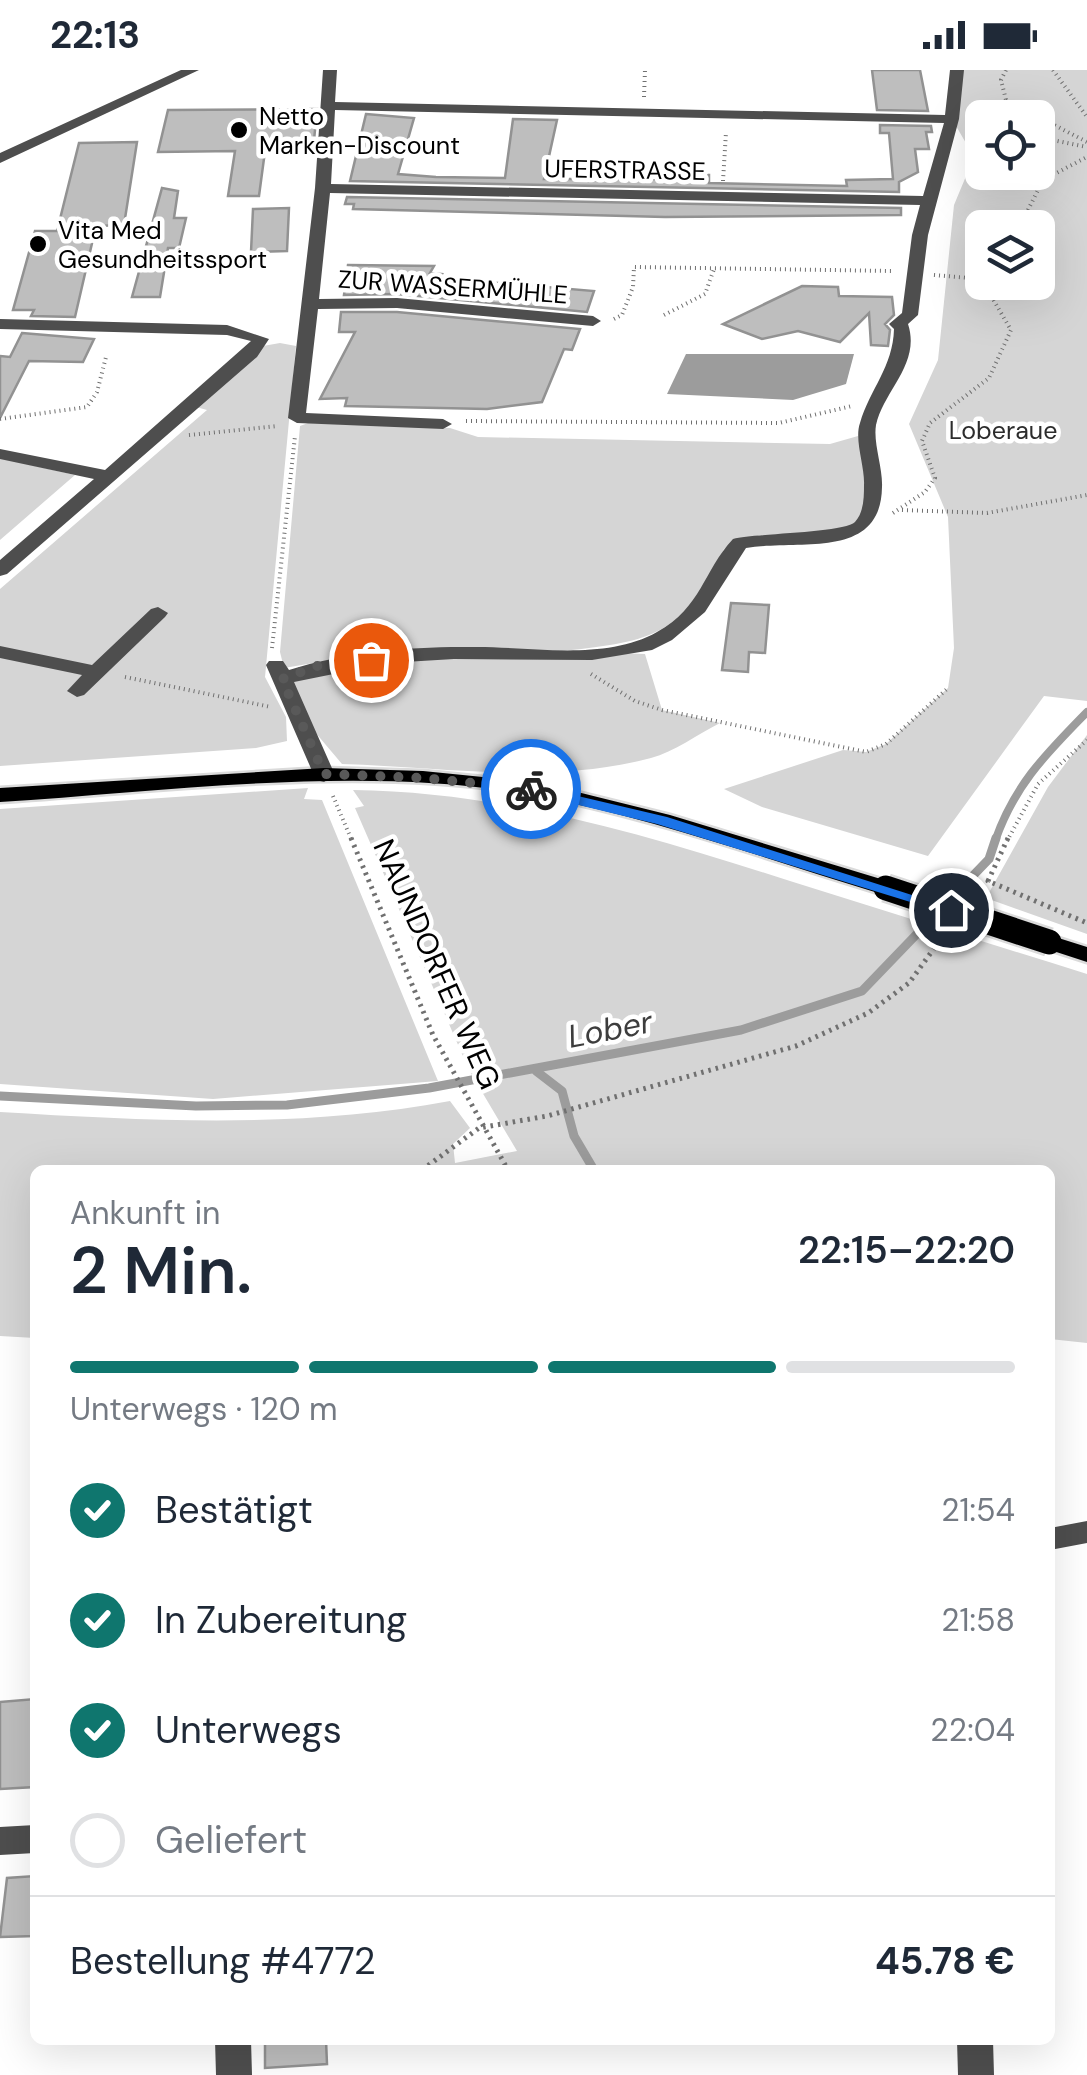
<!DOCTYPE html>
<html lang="de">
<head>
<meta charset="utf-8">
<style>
  :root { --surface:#fff; --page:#f6f6f7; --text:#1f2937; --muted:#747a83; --line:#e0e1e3; --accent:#0f766e }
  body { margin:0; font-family:"DM Sans",sans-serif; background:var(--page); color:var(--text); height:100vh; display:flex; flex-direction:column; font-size:38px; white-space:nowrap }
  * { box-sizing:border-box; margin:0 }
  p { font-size:32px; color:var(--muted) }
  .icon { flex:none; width:55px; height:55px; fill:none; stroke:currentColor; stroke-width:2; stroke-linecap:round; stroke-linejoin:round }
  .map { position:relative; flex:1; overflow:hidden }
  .panel { position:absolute; left:30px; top:1095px; width:1025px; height:880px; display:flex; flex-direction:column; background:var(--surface); border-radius:15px; box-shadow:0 10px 40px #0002 }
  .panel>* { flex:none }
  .fabs { position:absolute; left:965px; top:30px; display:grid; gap:20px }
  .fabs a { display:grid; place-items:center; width:90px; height:90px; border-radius:15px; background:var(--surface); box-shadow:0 10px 40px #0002; font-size:50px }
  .pin { position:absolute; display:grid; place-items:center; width:85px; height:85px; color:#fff; margin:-42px; border:5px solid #fff; border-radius:50%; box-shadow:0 2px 10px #0007 }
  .courier { position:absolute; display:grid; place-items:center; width:100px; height:100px; margin:-50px; border:8px solid #1a73e8; border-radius:50%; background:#fff; color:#222; box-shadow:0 2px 12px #0007 }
  .headline em { font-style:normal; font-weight:600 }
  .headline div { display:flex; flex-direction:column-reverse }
  .headline { display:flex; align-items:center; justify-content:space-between; height:170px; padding:0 40px }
  h1 { font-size:65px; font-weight:600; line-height:75px }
  .bar { display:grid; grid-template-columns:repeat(4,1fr); gap:15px 10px; align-content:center; height:120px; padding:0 40px }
  .bar i { height:12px; border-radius:8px; background:var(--line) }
  .bar .active { background:var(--accent) }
  .bar p { grid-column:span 4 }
  .line { display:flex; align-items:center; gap:25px; padding:0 40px; border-top:2px solid var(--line) }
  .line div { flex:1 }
  ol { padding:0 40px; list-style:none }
  li { display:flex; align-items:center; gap:30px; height:110px }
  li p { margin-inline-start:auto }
  li .icon { padding:10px; border-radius:50%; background:var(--accent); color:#fff; stroke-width:4 }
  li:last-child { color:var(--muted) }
  li i { width:55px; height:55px; border:5px solid var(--line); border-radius:50% }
  .status { display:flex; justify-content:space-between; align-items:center; height:70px; padding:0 50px; background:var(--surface); direction:ltr }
  .status svg { height:28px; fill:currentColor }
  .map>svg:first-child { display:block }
</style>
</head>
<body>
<div class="status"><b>22:13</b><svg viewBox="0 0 49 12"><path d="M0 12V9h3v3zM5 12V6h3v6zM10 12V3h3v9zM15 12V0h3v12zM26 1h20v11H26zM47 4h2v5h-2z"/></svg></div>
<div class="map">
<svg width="1087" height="2005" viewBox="0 0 1087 2005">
  <rect width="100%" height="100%" fill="#fff"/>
  <path fill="#d5d5d5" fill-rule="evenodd" d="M957,0H1087V631L1044,626L928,786L762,737L724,719L843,680L866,682L886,674L948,618L954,578L948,447L909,354L938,290L954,135L974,87L952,49ZM982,48H1038V102H982ZM982,158H1038V212H982Z
    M280,273L296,276L265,607L286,647L287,671L256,678L0,696V519L207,340L196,337L263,276Z
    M308,353L450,358L478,367L830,374L858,366L863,369L871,418L856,456L809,466L760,465L724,479C681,566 655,571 563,581L645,584L662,640L720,653C698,664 674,682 651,688C549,715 445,697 342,694L298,642L282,609L331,590L284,598L280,582L300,356Z
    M0,388L75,405L0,470Z
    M1087,665V864L986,828L1048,717Z
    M308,718L304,729L322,730L438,1011L213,1029L0,1014V739Z
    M353,720C505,722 646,765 790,811C889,842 988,873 1087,904V1273L1050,1269V1100H35V1268L0,1266V1042C152,1051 300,1059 450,1031L470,1058L453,1074L455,1093L517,1081L469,1000L355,738L364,736Z"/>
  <path fill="#9c9c9c" d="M686,284H854L846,314L793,330L667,324Z"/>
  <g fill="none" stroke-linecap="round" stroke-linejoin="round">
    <path stroke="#9c9c9c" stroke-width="8" d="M995,771C1015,714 1046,684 1087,642"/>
    <path stroke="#9c9c9c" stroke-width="9" d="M536,1001L562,1021L574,1066L594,1100
      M0,1026L196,1036L287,1035L429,1018L741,960L862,921L989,789L996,768"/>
  </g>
  <path fill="#bebebe" stroke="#929292" stroke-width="2.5" d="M872,0H920L928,41L877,40Z
    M317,39L313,81H265L259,126H228L235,81L158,82L168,40Z
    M366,44L414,48L398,104L436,107L505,108L513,49L557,50L544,109H673V104L709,105V113L847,116L846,110L893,109L889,63H880V55L931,56L932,62H926L929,79H915L918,102L899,112V122L350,111Z
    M137,72L124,155L96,156L75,247L31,246L34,240H13L35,161H57L79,73Z
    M162,118L178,121L174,148H186L179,178H168L160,227H132Z
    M347,127L901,138V145L665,147L353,139L354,134H345Z
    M289,138L287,181L251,182L253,139Z
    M348,195L434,196L430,203L442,204L440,208L594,221L587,242L397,224L344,225Z
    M802,216L838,217L839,226L892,227L894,245L885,254L890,260L888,276L871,275L869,243L840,272L798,261L762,269L723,254Z
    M341,242H397L580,259L572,280L564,279L542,332L487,339L345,336L347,328L320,329L355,262H339Z
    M22,263L94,269L83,292L29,291L0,348V286L10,287Z
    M731,533L769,535L765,583L749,582L748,602L722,600Z
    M35,1629V1717L0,1719V1632Z
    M35,1806V1866L0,1867L7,1808Z
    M265,1970H326L327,1994L265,1998Z"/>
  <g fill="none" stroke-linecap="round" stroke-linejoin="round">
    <g stroke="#dbdbdb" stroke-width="5">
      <path id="major" d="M324,698L423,701L541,713L670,745L894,813L897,818L886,825L878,823C767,789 657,750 543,727C372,693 173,721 0,732V718Z
        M1049,865L1087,877V892L1041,877L1037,872L1041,867Z"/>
    </g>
    <path stroke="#707070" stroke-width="4" stroke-dasharray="1 4" stroke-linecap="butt" d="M1053,0L1087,47
      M644,27L645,0
      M1006,30L1087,72
      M972,50L1006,30L1001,10L1006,0
      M1038,67L1087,77
      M723,111L726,62
      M1019,158L1043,110L1087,87
      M934,205L981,209
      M664,245L705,224L714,199
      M614,249L622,245L633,217L634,197L893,201
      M0,349L87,337L97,322L106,287
      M466,351L779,353L852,336
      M189,365L278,356
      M902,440L987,443L1087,425
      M893,443L925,422L935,408L922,371L930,353L989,308L1011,260L983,212
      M272,578L295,366
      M591,604L635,631L662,640L866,682L886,674L948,618
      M125,607L271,637
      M333,726L352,771
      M1007,771L1038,714L1087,670"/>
    <path stroke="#707070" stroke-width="5" stroke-dasharray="2.5 5" stroke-linecap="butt" d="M351,768L433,965L508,1100
      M1008,768L988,811L1087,853
      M978,823L988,811
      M422,1100L479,1058L547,1046L796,976L868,943L909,913L943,866"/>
    <path fill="#4e4e4e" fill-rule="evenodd" d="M181,0H199L0,93V83Z
      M323,0H337L335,32L945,45L950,0H964L959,49L928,165L918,245L908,254C921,294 884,320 876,355C873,373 883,398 882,417C881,491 799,469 746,478L705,542L672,570L652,580L592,590L454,589L388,593L294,612L335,705L324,712L316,710L266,595L269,591H283L289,600C348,581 415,576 477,577C533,577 606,591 657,562C702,537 703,501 733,469C757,463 844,463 855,452C864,442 864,427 864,415C865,396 854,370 860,353C870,319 893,297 894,259L889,254L902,243L912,165L920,135L330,123L319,229L397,228L593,246L601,251L593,256L397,238L318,239L306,343L443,349L452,354L443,359L297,353L288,348L315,118ZM335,40L944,53L923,126L331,114Z
      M0,249L227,255L269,269L257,287L7,504L0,506V490L94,409L0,389V379L105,400L251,271L227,265L0,259Z
      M158,537L168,543L165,547L84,625L77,627L67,621L82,605L0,588V576L92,595L151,539Z
      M1087,1451V1473L1050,1480V1458Z
      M35,1755V1783L0,1785V1757Z
      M215,1970H251L252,2005H216Z
      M957,1970H993L994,2005H958Z"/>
    <use href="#major" fill="#000" fill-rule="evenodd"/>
    <g stroke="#dbdbdb" stroke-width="30" stroke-linecap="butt">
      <path id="major-bridge" d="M886,818L1049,872"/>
    </g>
    <use href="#major-bridge" stroke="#000" stroke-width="25"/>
  </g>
  <path fill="#1a73e8" d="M531,715L667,747L959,840L946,843L657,754L525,722Z"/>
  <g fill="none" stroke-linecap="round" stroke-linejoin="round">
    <path stroke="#595959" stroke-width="10" stroke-dasharray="0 18" d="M371,590L317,596L282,609L324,704L423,708L531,719"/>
  </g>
  <g fill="#000" stroke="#fff" stroke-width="4">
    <circle cx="239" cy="60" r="10"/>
    <circle cx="38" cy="174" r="10"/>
  </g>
  <g text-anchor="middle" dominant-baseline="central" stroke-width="9" stroke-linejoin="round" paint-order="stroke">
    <g font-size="25" fill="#000" stroke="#fff" text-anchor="start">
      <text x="259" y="46">Netto<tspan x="259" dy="29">Marken-Discount</tspan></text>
      <text x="58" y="160">Vita Med<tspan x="58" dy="29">Gesundheitssport</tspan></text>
    </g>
    <g font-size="25" fill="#000" stroke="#fff">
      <text transform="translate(625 100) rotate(1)">UFERSTRASSE</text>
      <text transform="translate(453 217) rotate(4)">ZUR WASSERMÜHLE</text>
    </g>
    <g font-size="25" fill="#2c2c2c" stroke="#fff">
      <text x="1003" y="360">Loberaue</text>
    </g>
    <g font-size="30" fill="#000" stroke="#fff">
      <text transform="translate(437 894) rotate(66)">NAUNDORFER WEG</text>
    </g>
    <g font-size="32" font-style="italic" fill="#3d3d3d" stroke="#fff">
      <text transform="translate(610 959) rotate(-11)">Lober</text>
    </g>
  </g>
</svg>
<div class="fabs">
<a><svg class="icon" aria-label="locate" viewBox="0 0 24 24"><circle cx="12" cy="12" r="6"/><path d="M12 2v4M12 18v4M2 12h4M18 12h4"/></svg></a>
<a><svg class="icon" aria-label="layers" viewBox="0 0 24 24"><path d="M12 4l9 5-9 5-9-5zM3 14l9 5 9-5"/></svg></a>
</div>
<div class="pin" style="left:371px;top:590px;background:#ea580c"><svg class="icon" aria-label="bag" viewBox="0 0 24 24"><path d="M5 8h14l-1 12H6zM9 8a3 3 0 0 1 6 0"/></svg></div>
<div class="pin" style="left:951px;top:840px;background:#1f2937"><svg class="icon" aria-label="home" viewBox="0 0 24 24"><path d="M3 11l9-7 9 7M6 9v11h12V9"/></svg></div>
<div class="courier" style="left:531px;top:719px"><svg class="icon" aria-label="bike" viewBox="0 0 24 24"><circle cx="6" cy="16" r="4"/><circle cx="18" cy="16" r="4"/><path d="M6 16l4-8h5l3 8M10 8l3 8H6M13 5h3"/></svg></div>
<section class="panel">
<div class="headline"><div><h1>2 Min.</h1><p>Ankunft in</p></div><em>22:15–22:20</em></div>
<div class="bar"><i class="active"></i><i class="active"></i><i class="active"></i><i></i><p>Unterwegs · 120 m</p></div>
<ol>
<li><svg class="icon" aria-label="check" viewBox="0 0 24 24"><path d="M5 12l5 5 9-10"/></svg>Bestätigt<p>21:54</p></li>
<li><svg class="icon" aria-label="check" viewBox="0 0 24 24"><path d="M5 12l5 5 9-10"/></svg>In Zubereitung<p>21:58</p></li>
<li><svg class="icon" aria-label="check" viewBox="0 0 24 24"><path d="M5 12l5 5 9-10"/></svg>Unterwegs<p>22:04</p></li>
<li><i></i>Geliefert</li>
</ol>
<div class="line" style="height:130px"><div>Bestellung #4772</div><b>45.78 €</b></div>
</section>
</div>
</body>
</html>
